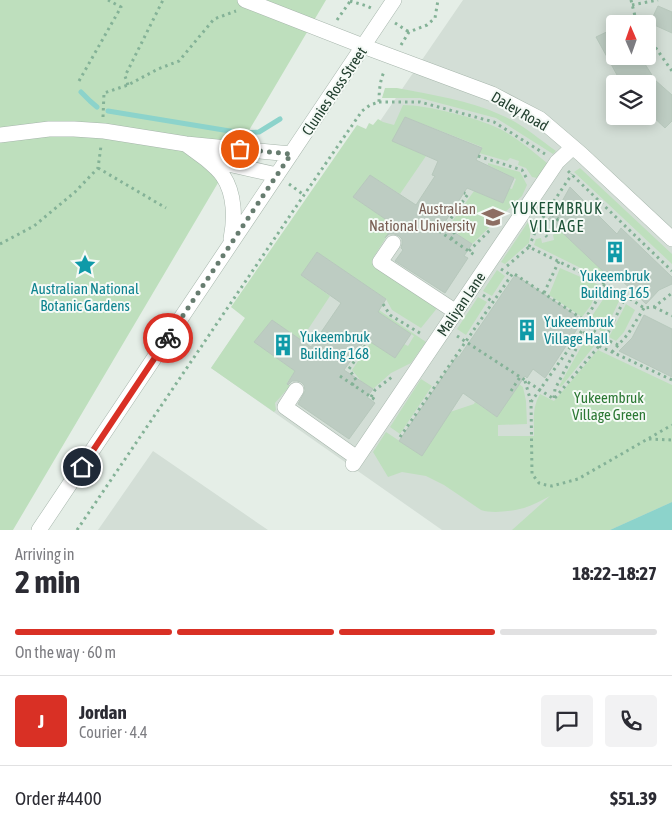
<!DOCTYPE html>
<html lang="en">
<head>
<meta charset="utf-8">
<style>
  :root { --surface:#fff; --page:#f2f2f3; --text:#2b2b33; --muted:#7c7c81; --line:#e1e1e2; --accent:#d93025 }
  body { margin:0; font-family:"Asap Condensed",sans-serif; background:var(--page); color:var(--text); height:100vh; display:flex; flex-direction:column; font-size:19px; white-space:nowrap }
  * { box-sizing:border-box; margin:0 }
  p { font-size:16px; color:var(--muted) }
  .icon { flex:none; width:28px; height:28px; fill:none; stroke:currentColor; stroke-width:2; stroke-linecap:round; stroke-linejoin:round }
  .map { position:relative; height:530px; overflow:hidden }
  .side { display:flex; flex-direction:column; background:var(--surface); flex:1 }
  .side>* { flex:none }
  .needle { width:32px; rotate:358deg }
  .fabs { position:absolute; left:606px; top:15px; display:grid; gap:10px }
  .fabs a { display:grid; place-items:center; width:50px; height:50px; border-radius:5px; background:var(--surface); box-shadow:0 2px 12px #0003; font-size:25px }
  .pin { position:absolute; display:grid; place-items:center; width:42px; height:42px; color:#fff; margin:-21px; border:2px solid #fff; border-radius:50%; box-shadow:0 1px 5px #0007 }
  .courier { position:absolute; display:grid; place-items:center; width:50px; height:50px; margin:-25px; border:4px solid #d93025; border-radius:50%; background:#fff; color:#222; box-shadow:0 1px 6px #0007 }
  .headline em { font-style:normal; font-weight:700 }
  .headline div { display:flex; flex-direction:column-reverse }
  .headline { display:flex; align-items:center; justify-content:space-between; height:85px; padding:0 15px }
  h1 { font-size:32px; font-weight:700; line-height:38px }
  .bar { display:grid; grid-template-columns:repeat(4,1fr); gap:8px 5px; align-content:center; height:60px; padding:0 15px }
  .bar i { height:6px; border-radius:4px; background:var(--line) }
  .bar .on { background:var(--accent) }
  .bar p { grid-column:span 4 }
  .line { display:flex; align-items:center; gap:12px; padding:0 15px; border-top:1px solid var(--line) }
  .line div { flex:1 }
  .round { display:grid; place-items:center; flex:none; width:52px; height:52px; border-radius:5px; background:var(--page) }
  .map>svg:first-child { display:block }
</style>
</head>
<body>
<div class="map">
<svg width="672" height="530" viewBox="0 0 672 530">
  <rect width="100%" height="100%" fill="#e5eee7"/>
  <path fill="#d3ded6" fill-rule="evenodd" d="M463,0H672V530H442L211,368ZM615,24H648V56H615ZM615,84H648V116H615Z
    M153,451L268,530H98Z"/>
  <path fill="#bedfbd" d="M0,0H326L13,530H0Z
    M385,88H397C432,95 469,100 501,115C521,123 538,138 556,151L553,154L496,118L420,98H382Z
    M403,105C427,105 478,118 500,129C517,138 532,151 547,163L537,178L532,177L526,168L518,165L519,161L510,158L507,161L479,153L482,147L405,117L393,141L426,156L400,194L370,175L353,197L394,225L373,258L374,264L438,307L421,328L392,310L386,299L317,252L301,275L330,296L301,340L272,320L254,342L295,371L287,383L290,386L275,403L276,410L274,412L211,368L245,318L231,307L357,125L366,129L369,123L373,125L378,119L383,122L394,125Z
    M488,163L520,172L527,185L522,196L472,244L459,235L451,223L474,191L503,203L509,188L512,189L516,179L488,165Z
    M580,168L672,254V264L574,172Z
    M528,222L531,229L529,243L505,264L501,262Z
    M559,229L607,275L603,279L534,245L536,239L541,238L542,243L554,240L553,235Z
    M560,268L599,285L591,305L582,317L549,295Z
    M497,270L505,276L492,296L483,291Z
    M608,292L620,299L604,333L588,322Z
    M478,297L487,302L466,335L457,329Z
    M626,304L635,310L624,332L616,341L609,337Z
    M379,310L426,342L411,363L391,373L373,389L361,381L352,370L371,342L395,358L404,344L408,346L414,336L378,312Z
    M589,333L599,340L561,387L559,386Z
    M598,350L672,385V502L610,530H512L550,496C542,500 533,505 524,508C512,511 493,514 481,510L444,485L426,476L402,472L388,477L373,452L386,432L422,456L450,412L474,404L475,402L497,417L519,384L523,387L526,401L527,424L498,425V436H534C534,420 532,408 540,394L554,401Z
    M421,379L432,386L400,434L390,427Z"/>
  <path fill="#8cd3cb" d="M672,502V530H610Z"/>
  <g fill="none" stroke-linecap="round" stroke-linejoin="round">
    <path stroke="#8cd3cb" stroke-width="5" d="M81,92L90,101L97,107
      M108,111L242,133L259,132L280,119"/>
  </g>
  <path fill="#bdccc2" stroke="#b7c8bc" d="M658,6L672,12V33L650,23Z
    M615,28V56H640L655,80L672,95V121L665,128L648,112V84H622L596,37Z
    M405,117L482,148L476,160L514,178L503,203L467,188L443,225L472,244L464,256L468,258L445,293L395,261L403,250L401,248L402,244V239L399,236L394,234H389L385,238L394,225L353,197L370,175L416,205L435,176L432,175L438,161L392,141Z
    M570,187L617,234L621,228L672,277V284L659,290L646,304L612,271L607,275L548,219L560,205Z
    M317,252L386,299L378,312L411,334L395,358L366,339L344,370L373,389L367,397L375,403L349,439L298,404L305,391L304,385L301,382L297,381H292L288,385L287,384L295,371L254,342L272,320L311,347L341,303L301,275Z
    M515,275L583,320L545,378L533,369L527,378L525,376L497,417L463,393L422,456L399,441L457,356L459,357Z
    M644,315L672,329V377L619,351L632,338Z"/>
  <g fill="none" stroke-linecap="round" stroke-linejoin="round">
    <g stroke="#a7b6ac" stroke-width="16">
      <path id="minor" d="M245,0L363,46L492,94L540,119L581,154L672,239
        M0,135L49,129H74L104,131L186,144L291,154
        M187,145L206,159L277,175
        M206,159C212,164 219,170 223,176C235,194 235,219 231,239
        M393,243L380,262L456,312
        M296,390L285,407L357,458
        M353,464L557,162L573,147
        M39,530L394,0"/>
    </g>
    <path stroke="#84b297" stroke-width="3" stroke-dasharray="2.5 4" stroke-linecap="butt" d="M631,0L635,16L639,24
      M350,1L367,6L371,8
      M632,5L658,0
      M337,20L351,0
      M395,23L409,32
      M648,37L672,71
      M401,45L409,32L427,25L435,18L438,0
      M79,81L121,7L108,0
      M128,85L125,76L163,0
      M379,102H420L494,122L545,154
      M103,117L104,93L128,85L158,69L179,61L214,19L236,11
      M478,156L522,170L527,179
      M98,168L166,208
      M568,171L672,271
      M289,184L304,195
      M547,210L558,219
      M533,222L538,225L554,224L559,218
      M538,225L547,237
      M439,231L476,256
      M451,239L455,234L447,224L468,194L464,193
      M0,244L34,226L75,192L98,168L101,146
      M529,247L538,225L572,174
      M469,251L492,228
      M507,266L529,247L605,284
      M501,269L512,276
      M544,293L559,261
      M483,295L493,302
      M383,304L390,315L423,335
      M654,307L672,316
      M584,320L593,307L605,284L626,296
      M457,336L554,399L605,339L626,296L644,308L654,307L672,293
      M618,345L605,339L586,325L531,402L532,474L539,483L546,485L552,486L578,479L672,425
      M599,346L672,380
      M612,352L628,334L644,308
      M340,376L377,401
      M525,381L531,402
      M352,385L356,380L349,369L367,343
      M511,391L520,377
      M371,397L375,390L392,377
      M554,398L555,389L588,326
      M400,437L513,273L584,320L588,322L586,325
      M649,439L672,440
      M77,530L304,195L362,111L370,105L379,102C379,91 380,79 385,70"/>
    <use href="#minor" stroke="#fff" stroke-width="15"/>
  </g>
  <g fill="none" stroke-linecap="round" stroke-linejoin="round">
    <path stroke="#677d70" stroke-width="5" stroke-dasharray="0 9" d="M168,338L291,154L240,149"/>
    <path stroke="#d93025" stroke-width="6" d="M82,467L168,338"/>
  </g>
  <defs>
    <g id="university-bare" transform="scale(1.725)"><path d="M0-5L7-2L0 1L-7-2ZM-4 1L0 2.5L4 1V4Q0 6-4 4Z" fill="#8d6e63" stroke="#f5faf6" stroke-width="2.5" paint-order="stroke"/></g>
    <g id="building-bare" transform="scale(1.725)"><path d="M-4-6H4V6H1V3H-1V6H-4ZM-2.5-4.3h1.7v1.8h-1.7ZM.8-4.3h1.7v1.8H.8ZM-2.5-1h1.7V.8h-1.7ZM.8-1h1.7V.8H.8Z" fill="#0f9aa8" stroke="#f5faf6" stroke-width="2.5" paint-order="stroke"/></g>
    <g id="sight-bare" transform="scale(1.725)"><path d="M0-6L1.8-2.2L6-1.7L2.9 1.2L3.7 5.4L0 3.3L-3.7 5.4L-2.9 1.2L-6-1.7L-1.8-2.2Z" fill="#0f9aa8" stroke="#f5faf6" stroke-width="2.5" paint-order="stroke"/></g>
  </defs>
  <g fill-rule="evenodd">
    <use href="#university-bare" x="493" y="217"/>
    <use href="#building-bare" x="615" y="252"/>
    <use href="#sight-bare" x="85" y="265"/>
    <use href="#building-bare" x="527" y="330"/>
    <use href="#building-bare" x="283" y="345"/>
  </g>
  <g text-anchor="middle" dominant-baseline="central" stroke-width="4" stroke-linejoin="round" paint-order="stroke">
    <g font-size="15" fill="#234030" stroke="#f5faf6">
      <text transform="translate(334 91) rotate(-56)">Clunies Ross Street</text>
      <text transform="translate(520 111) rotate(30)">Daley Road</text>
      <text transform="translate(461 304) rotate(-56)">Maliyan Lane</text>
    </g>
    <g font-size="15" fill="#785e54" stroke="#f5faf6" text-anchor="end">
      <text x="476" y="208">Australian<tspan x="476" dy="17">National University</tspan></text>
    </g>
    <g font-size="15" fill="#0d838f" stroke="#f5faf6">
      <text x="615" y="275">Yukeembruk<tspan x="615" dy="17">Building 165</tspan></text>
      <text x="85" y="288">Australian National<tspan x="85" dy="17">Botanic Gardens</tspan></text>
      <text x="544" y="321" text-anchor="start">Yukeembruk<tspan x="544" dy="17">Village Hall</tspan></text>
      <text x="300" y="336" text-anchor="start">Yukeembruk<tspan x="300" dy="17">Building 168</tspan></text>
    </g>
    <g font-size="15" fill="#2c7834" stroke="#f5faf6">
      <text x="609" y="397">Yukeembruk<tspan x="609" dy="17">Village Green</tspan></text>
    </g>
    <g font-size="16" letter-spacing="1" fill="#1e5338" stroke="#f5faf6">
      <text x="557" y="208">YUKEEMBRUK<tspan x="557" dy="18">VILLAGE</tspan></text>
    </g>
  </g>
</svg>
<div class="fabs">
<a><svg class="needle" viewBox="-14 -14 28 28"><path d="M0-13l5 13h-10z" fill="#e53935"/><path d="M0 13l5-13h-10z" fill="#7c7c81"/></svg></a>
<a><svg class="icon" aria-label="layers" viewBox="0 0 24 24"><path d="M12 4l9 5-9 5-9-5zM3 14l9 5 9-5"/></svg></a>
</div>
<div class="pin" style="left:240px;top:149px;background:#ea580c"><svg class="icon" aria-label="bag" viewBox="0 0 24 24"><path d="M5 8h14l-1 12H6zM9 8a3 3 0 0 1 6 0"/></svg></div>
<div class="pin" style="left:82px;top:467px;background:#1f2937"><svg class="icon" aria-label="home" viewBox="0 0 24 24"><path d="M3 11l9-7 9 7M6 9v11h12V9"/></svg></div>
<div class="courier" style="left:168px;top:338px"><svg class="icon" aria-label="bike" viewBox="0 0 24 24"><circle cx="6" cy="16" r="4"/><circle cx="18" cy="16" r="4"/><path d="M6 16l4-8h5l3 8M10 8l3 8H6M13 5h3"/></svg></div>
</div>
<section class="side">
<div class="headline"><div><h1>2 min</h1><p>Arriving in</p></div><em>18:22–18:27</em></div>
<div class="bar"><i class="on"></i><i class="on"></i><i class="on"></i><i></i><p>On the way · 60 m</p></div>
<div class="line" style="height:90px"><b class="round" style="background:var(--accent);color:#fff">J</b><div><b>Jordan</b><p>Courier · 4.4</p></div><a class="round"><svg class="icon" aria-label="chat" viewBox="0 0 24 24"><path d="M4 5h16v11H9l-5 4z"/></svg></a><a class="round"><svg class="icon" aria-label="phone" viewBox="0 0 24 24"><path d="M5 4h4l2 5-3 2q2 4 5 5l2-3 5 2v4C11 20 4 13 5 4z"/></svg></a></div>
<div class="line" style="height:65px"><div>Order #4400</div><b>$51.39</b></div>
</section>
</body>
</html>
